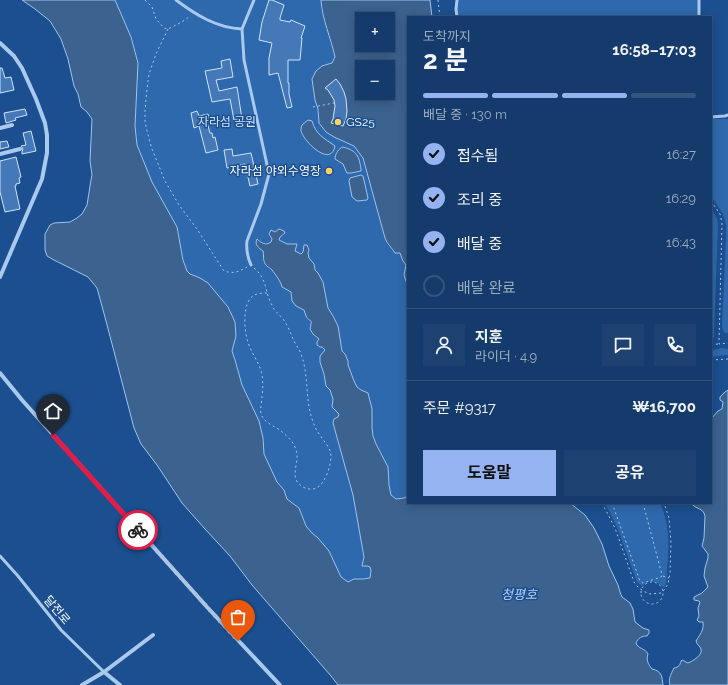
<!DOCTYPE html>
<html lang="ko">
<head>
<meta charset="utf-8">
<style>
  :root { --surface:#143b6b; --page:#1d4271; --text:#f1f3f6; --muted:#9dadc1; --line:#33557e; --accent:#95b2f1 }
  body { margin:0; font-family:Raleway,"Noto Sans KR",sans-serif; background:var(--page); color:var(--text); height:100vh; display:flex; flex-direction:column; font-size:15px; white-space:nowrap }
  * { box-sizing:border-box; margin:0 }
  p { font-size:13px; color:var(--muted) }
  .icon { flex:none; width:22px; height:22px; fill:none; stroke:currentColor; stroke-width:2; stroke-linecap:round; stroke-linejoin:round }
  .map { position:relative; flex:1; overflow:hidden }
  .details { position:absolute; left:407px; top:16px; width:305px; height:488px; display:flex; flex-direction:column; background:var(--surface); border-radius:0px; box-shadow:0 2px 10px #0003,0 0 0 1px var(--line) }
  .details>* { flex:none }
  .tools { position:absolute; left:355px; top:12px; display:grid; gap:8px }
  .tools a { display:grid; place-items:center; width:40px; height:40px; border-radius:0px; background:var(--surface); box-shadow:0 2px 10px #0003,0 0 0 1px var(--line); font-size:20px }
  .pin { position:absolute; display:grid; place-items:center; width:34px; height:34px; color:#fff; margin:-41px -17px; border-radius:50% 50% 50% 0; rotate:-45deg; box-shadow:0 0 4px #0007 }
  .pin .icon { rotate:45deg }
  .courier { position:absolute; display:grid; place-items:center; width:40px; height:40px; margin:-20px; border:3px solid #e11d48; border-radius:50%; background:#fff; color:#222; box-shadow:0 1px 5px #0007 }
  .overview em { font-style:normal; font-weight:700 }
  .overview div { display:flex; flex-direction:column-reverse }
  .overview { display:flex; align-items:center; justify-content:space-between; height:68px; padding:0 16px }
  h1 { font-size:26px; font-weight:700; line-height:30px }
  .bar { display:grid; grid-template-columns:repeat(4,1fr); gap:6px 4px; align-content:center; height:48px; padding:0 16px }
  .bar i { height:5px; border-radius:3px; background:var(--line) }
  .bar .active { background:var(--accent) }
  .bar p { grid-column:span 4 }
  .line { display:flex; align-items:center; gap:10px; padding:0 16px; border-top:1px solid var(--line) }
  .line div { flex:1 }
  .round { display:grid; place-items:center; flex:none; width:42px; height:42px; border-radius:0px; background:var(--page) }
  ol { padding:0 16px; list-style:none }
  li { display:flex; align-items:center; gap:12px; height:44px }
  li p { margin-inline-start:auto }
  li .icon { padding:4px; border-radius:50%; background:var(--accent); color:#111; stroke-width:4 }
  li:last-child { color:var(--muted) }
  li i { width:22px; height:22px; border:2px solid var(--line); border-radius:50% }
  .cta { display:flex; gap:8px; margin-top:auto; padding:8px 16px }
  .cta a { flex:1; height:46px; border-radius:0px; background:var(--accent); color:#111; font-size:16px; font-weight:700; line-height:46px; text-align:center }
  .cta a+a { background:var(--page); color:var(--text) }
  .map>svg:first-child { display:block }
</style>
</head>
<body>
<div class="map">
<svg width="728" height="685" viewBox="0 0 728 685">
  <rect width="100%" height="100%" fill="#1b4f8f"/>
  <path fill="#2e69ad" d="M115,0H321V8L335,57L332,63L322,66L312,79L315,100L318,109L319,123L326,132L334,137L354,146L363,158L385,238L387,244L395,253H400L403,261L406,265L404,275L408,287V496L404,498L396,499L391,495L389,485L388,467L376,444L373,436L372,427V409L368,393L361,390L357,387L354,381L348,365V361L345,354L342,351L339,333L333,316L328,308L323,282L318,273L315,270L314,264L309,258L308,253L309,250L307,246H304L303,252L301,254L295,251L297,244H287L279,240L280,237L284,235V231L280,229L276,231H273L269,235L272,240L270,243C265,245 261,243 257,239L256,240L257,247L263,251V261L267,266L273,271L281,282L283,288L291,292C290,303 296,305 304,310C305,312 305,314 306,316C308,322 314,319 310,327C311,333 314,336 319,339L317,344L318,347H322L325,350L320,356V362L324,374L326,386L330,390L333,399L332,405L339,414V416L334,427L353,495L364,557L363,560V566H367L371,567V571L370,578L363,579H354L348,582L341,577L329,551L318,538L312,533L306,526L299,508L287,499L284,490L277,482L264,454L263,438L249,401L242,385L235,360L232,351L228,307L200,278L190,274L187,271L183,260L137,145L135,126L138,62L131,37Z
    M457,0H699V17H457Z
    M711,119H728V333H725L723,330L722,326L726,237V225L723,214L711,196Z
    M711,207L717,219L718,225L714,332V337L711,342V278L712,239L711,231Z
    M721,348L728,349V355L711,357V351Z
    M605,503H660C672,528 668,557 666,584L664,588C656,580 650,579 642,586L637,582L617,527Z"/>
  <path fill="#3c6290" stroke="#9cc4f0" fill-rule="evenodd" d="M22,0H115L131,37L138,63L135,126L137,145L152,182L177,227L183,260L187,271L190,274L200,278L208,283L228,307L235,322L236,336L232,351L235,360L242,385L259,421L263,438L264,454L277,482L284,490L287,499L299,508L306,526L312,533L318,538L329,551L341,577L348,582L354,579H363L370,578L371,571L370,567L367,566H362C363,563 363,560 364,557L353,495L333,423L334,419L338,417L339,414L332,407L333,399L330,390L326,386L324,374L320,362V356L325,350L322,347H320L317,345V342L319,339L313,334L310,329C313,316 310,324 306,316C305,314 305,312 304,310L296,306L292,301L291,292L282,287C281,282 276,275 272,270C269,267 265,266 264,261C263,258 264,254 263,251C259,248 254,245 257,239C261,243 266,246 271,242L272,239L269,234L271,230L275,232L279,229L284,231L285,233L280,237L279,240L287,244H297L295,251L301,254L303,252L304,245H307L309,250L308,253L309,258L314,264L315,270L318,273L323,282L328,308L333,316L338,326L342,351L345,354L348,361V365L354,381L357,387L361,390L368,393L372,409V427L373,436L376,444L388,467L389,485L391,495L396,499L404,498L408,496V503H570L585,515L594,528L602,544L609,566L618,585L620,592L622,597L630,603L633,609L635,622L643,628L649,630V633L647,636C642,636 638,638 636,643C638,649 645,648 648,654C646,660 648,664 652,669C662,671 662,677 663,685H338L331,676L252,585L230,556L205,529L182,503L157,465L141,444L134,428L106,321L97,288L88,277L54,260L47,256L45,250V234L50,225L54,223L70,222L77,218L82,214L87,205L91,180L92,175L90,161L92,119L87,112L81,107L78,94L74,86L68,59L61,39L50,21L35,9Z
    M321,0H430L432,17H408V287L404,275L406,265L403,261L400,253H395C392,248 387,244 385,238L363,158L354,146L334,137L326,132L319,123L318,109L315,100L312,79L316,71L322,66L332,63L335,57C331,38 322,19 321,0ZM362,19H388V45H362ZM362,67H388V93H362Z
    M308,120L312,121C316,135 324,138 335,146C331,168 304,142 301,131C301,129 301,127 302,125Z
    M343,147C357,151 359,156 361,169V171L351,173H347L346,171L343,164L335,159C335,154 339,148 343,147Z
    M361,175L363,176L368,198L367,200L357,201L352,197L349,181L350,178Z
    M728,390V685H670C668,679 671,674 674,668C679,667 680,665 681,661L682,660L688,663C693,661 703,655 701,649C700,646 697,645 696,641C700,634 704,631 703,622H699L697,620L699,616L698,608L700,602L699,601L694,600V597L702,593L708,587L704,576L705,568L708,558V554L702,546L704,538L705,516C703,507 696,510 691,503H711V419L718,411L722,409L723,402L720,400V397L725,392Z"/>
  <path fill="#4478b7" stroke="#cfe3fa" d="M269,0H272L284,5L280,18V20L290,22L291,20L305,26L301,38H302L300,60H288V83H289V94L292,107L287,108L278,73L269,75V58L272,43L259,40L262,22Z
    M230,59L233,77L216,80L219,91L237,87L242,119L234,120L230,99L212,102L205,71L222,68L221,61Z
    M0,68H2L5,78L11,77L14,90L0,93Z
    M336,79L340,84L344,92L346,99L347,111L346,119L343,126L331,123L333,119L335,106L334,100L328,90L325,88Z
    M25,109L27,115L15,118L16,120L6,123L4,113Z
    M197,111L199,116L208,114L210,122H207L210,133H212L213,138L215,137L218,150L206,153L199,126L194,128L191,113Z
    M31,131L36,151L22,154V152L23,149L21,146L26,145L23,133Z
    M7,141L9,147L0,149V142Z
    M232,149L233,156L251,153L258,184L250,186L245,164L227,168L224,150Z
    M16,157L21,177L19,178L20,183L16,184V186H15L20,209L5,212L0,192V161Z"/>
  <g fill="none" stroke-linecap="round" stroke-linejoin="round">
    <path stroke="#a9c9ee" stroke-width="1" stroke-dasharray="2 3" stroke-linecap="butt" d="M145,0L152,7L156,19L164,28L168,29C176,25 183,22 190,16
      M438,0L440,17
      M168,29L156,54L149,74L147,89L145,111V122L147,131L152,149L165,181L179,205L197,229L224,271C234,274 238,272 247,267
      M313,107L334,103
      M711,201L720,214L722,223L719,344L728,343
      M254,268C268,280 264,291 272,305C274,311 279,314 283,319C289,327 291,335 295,343C297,347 300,350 301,354C309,375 305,398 312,419C314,425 316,430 320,435C324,442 331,448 331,456C331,465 325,485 316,488C313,490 308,489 305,488C286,479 301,463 296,450C294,442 287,436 281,431C275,426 264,423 261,414C260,408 262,401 262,396C263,389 263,382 262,375C260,363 251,353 248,342C244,331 242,303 253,296C257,293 263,293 268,293
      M711,345L718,344
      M711,360L728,359
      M602,503L615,528L634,582L638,587L643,591L650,594L661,593L664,590L668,584L670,573L671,543L669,518L664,503
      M612,503L640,581L643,583L661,577L662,575L643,503
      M663,576L669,578
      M641 593a11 11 0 1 1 22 0a11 11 0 1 1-22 0Z"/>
    <path stroke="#a9c9ee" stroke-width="3" d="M176,0C196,15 217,28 242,29
      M699,0V17
      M457,17L456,9L457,0
      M711,117L725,116L728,115
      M251,265C247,256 246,250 247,241L261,204L269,174L244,60L242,29L254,0
      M0,556L18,576L61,630L104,672"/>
    <path stroke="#a9c9ee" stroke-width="4" d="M0,43L14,56L22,68L36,99L45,123L47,135V153L42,179L0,277
      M0,128L12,125
      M0,154L20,149
      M0,373L22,400L207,607L280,685
      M104,672L120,685
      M82,685L104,672L153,635"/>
  </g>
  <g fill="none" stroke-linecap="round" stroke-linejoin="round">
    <path stroke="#afc1d8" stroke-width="4" stroke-dasharray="0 7.2" d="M138,530L207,607L238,641"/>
    <path stroke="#e11d48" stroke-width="5" d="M53,435L138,530"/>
  </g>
  <g fill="#ffd166" stroke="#1b4f8f" stroke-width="1.5">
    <circle cx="338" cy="122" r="4"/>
    <circle cx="329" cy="171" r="4"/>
  </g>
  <g text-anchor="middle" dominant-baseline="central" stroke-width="3" stroke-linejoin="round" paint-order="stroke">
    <g font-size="12" fill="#cfe3fa" stroke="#1b4f8f">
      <text x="227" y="122">자라섬 공원</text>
    </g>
    <g font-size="12" fill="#fff" stroke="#1b4f8f" text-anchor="start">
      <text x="346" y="122">GS25</text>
      <text x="321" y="171" text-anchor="end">자라섬 야외수영장</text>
    </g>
    <g font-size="12" fill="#fff" stroke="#1b4f8f">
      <text transform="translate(57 610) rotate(50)">달전로</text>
    </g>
    <g font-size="13" font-style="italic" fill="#b5d3f5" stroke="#1b4f8f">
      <text x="519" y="594">청평호</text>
    </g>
  </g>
</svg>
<div class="tools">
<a>+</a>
<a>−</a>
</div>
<div class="pin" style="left:238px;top:641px;background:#ea580c"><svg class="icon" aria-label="bag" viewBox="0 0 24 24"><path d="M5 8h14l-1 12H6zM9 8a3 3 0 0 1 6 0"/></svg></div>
<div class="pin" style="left:53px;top:435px;background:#1f2937"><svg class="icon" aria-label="home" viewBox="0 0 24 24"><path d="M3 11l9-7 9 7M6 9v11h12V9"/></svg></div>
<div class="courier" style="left:138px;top:530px"><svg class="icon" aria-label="bike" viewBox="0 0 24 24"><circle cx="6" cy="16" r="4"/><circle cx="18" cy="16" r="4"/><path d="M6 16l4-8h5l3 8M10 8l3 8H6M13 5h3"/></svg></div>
<section class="details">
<div class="overview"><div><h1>2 분</h1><p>도착까지</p></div><em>16:58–17:03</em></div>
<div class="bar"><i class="active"></i><i class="active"></i><i class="active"></i><i></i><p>배달 중 · 130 m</p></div>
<ol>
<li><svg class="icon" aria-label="check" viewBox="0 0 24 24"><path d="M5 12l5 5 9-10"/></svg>접수됨<p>16:27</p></li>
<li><svg class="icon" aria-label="check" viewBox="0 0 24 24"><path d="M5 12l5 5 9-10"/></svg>조리 중<p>16:29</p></li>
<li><svg class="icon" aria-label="check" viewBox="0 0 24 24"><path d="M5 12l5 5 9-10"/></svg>배달 중<p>16:43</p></li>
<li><i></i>배달 완료</li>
</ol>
<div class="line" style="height:72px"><a class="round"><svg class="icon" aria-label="person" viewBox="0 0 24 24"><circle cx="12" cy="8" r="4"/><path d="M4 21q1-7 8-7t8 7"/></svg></a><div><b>지훈</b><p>라이더 · 4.9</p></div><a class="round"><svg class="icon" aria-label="chat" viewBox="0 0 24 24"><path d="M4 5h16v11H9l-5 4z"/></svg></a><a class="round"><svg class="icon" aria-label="phone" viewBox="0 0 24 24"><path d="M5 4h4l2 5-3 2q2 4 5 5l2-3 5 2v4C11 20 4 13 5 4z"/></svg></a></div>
<div class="line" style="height:52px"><div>주문 #9317</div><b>₩16,700</b></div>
<div class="cta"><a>도움말</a><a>공유</a></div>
</section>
</div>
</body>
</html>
